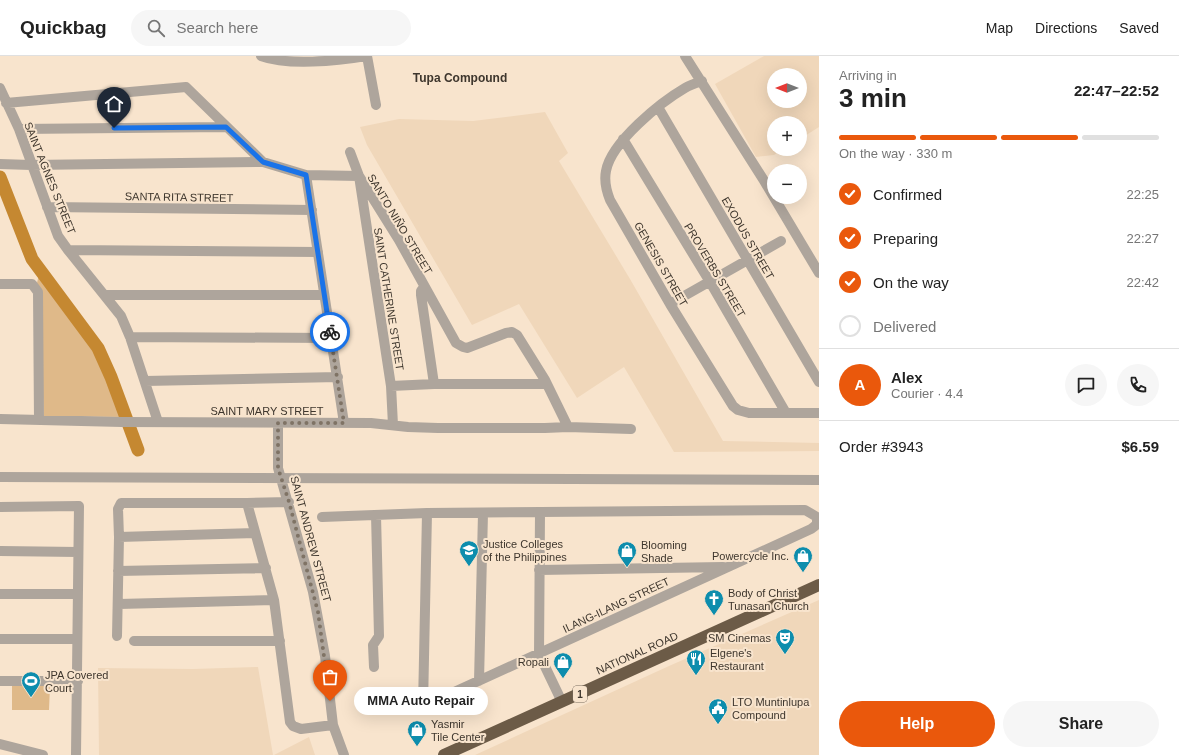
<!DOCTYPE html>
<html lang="en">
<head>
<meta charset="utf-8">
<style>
  :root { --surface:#fff; --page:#f6f6f6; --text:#222; --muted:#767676; --line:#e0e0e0; --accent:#ea580c }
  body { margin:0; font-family:Helvetica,sans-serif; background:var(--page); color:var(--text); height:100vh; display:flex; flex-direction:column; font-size:15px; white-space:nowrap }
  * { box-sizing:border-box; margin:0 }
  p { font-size:13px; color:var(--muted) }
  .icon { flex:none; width:22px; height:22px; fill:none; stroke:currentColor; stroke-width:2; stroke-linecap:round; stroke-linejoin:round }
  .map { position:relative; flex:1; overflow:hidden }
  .drawer { display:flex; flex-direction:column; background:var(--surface); width:360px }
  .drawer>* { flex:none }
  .needle { width:26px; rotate:270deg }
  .controls { position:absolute; left:767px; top:12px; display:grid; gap:8px }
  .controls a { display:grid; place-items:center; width:40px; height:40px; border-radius:50%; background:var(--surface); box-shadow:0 4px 16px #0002; font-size:20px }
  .pin { position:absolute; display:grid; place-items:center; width:34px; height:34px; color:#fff; margin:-41px -17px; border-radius:50% 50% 50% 0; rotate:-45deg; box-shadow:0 0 4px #0007 }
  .pin .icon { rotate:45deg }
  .courier { position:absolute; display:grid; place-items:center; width:40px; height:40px; margin:-20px; border:3px solid #1a73e8; border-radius:50%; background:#fff; color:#222; box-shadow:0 1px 5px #0007 }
  .bubble { position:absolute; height:28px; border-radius:14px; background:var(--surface); box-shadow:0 4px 16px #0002; font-size:13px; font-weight:600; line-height:28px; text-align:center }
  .summary em { font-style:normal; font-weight:600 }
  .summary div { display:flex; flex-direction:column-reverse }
  .summary { display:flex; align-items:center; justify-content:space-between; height:68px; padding:0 20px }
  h1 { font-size:26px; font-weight:600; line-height:30px }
  .bar { display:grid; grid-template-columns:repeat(4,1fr); gap:6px 4px; align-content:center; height:48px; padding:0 20px }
  .bar i { height:5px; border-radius:3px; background:var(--line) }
  .bar .active { background:var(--accent) }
  .bar p { grid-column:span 4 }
  .line { display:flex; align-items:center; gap:10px; padding:0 20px; border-top:1px solid var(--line) }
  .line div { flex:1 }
  .round { display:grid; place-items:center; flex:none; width:42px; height:42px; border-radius:21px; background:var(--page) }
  ol { padding:0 20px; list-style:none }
  li { display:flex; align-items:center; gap:12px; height:44px }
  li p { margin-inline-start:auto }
  li .icon { padding:4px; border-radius:50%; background:var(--accent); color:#fff; stroke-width:4 }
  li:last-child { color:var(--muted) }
  li i { width:22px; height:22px; border:2px solid var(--line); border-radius:50% }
  .primary-button { display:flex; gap:8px; margin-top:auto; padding:8px 20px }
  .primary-button a { flex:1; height:46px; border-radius:24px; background:var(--accent); color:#fff; font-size:16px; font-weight:600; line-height:46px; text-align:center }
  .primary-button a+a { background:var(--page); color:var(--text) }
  header { display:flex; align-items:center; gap:24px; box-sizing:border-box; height:56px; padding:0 20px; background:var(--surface); border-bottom:1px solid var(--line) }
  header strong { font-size:19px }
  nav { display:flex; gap:22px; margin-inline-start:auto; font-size:14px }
  .search { width:280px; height:36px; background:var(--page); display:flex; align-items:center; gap:10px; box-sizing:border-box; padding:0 14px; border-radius:22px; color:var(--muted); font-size:15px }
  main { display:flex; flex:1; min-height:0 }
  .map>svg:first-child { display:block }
</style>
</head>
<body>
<header>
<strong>Quickbag</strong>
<div class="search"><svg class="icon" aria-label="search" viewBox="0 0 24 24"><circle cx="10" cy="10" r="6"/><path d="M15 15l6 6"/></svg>Search here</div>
<nav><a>Map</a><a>Directions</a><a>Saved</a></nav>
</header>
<main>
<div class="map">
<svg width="819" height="699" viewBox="0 0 819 699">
  <rect width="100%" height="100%" fill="#f8e4cd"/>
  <path fill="#f0d7ba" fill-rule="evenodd" d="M764,0H819V71L800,83V67H774V93H783L774,99L756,101L715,28ZM774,19H800V45H774Z
    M545,56L568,97L559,105L630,223L723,385L819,387V395L674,396L624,311L577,342L519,248L472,269L367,89L360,71L399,63L473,65Z
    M819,544V699H475L669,610Z
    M258,611L273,699H99L98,612L193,613Z
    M309,681L315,699H274Z"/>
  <path fill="#dfb989" d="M39,218L94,293L123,361L44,360L37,227Z
    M12,630H50L49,654H12Z"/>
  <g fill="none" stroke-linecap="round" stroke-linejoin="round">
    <path stroke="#c58831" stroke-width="13" d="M0,121L32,203L98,292L111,321L138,394"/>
    <path stroke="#aea59c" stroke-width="10" d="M261,0C288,10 337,5 366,0
      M367,0L376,49
      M685,0L763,123L819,217
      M702,25C696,27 690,29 685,32C661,46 611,86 606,115C604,125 606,134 610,144L670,248L733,350L738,354L749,357H819
      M0,32L19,73L58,180L68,194L121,260L130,281L158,366
      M6,47L186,31L263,106
      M658,51L819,326
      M19,73L226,71
      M623,83L710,226L786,357
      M350,96L359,120L391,330L393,369
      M0,108L31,109L263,106L306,119L359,120
      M306,119L344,367
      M359,120L399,184L456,287L463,291L467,292L506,277L512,276L517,279L545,324L568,371
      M47,151L312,154
      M68,194L318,196
      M0,228H32L38,236L39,364
      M424,231L421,235V239L434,328
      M104,239H324
      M670,248L781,185
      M130,281L331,282
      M145,325L338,321
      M391,330L434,328H546
      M0,363L122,366L371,367L408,371L438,372H545L568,371L631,373
      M278,367V412L313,536L325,600L333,669L344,699
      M0,421L819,424
      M247,447L274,544L290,666L293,670L301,673L333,669
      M0,451L79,450L76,699
      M540,457L539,598L562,646
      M322,461L427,457L805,454L817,461V467L815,470L811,473L417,653
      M119,481L255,477
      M0,495L78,496
      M539,514L723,511
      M118,515L266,512
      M0,538H78
      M119,548L274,544
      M117,580L119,481L118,453L121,447H247L289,446
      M0,583H77
      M134,585H280
      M374,611L373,589L379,580L376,459
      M0,625H78
      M479,625L483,457
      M423,650L427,457
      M0,688L43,699"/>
    <path stroke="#6c5b47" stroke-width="12" d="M444,699L819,529"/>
  </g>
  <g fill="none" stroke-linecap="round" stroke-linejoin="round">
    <path stroke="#7f7365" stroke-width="4" stroke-dasharray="0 7.2" d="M330,276L344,367H278V412L289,446L318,556L330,645"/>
    <path stroke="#1a73e8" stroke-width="5" d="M114,72L226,71L263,106L306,119L330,276"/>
  </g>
  <defs>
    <g id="university-pin" transform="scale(1)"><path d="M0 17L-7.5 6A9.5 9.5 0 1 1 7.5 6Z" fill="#0d8dad" stroke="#f8e4cd"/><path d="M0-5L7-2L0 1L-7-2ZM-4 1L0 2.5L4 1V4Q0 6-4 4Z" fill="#fff"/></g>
    <g id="shop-pin" transform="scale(1)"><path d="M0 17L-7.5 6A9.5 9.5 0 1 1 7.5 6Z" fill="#0d8dad" stroke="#f8e4cd"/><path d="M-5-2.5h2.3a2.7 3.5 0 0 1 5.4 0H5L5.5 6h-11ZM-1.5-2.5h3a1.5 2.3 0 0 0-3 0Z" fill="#fff"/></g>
    <g id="church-pin" transform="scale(1)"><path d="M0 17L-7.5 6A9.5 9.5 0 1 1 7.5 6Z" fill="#0d8dad" stroke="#f8e4cd"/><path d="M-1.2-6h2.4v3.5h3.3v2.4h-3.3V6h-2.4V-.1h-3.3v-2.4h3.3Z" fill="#fff"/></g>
    <g id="theatre-pin" transform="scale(1)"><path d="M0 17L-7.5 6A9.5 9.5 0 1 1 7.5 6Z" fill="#0d8dad" stroke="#f8e4cd"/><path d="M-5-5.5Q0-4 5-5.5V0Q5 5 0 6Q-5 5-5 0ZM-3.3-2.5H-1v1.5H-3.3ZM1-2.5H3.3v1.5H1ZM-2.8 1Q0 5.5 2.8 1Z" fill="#fff"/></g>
    <g id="restaurant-pin" transform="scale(1)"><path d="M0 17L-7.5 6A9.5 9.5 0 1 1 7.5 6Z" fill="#0d8dad" stroke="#f8e4cd"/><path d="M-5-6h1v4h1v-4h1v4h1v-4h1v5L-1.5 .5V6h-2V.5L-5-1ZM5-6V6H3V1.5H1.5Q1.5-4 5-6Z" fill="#fff"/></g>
    <g id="stadium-pin" transform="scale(1)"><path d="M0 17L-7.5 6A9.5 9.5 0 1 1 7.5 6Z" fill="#0d8dad" stroke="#f8e4cd"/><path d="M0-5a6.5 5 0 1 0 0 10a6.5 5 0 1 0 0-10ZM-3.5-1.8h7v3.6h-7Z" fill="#fff"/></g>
    <g id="civic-pin" transform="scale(1)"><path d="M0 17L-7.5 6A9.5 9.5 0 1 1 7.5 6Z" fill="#0d8dad" stroke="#f8e4cd"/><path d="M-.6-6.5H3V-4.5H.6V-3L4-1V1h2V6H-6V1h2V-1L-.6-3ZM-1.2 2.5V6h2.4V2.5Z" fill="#fff"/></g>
  </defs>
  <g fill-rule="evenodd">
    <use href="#university-pin" x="469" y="494"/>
    <use href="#shop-pin" x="627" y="495"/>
    <use href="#shop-pin" x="803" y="500"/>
    <use href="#church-pin" x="714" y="543"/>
    <use href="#theatre-pin" x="785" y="582"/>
    <use href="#restaurant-pin" x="696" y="603"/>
    <use href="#shop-pin" x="563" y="606"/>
    <use href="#stadium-pin" x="31" y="625"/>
    <use href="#civic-pin" x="718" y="652"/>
    <use href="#shop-pin" x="417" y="674"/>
  </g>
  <g text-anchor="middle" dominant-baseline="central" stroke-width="4" stroke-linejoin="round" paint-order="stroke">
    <rect fill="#f8e4cd" stroke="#766a5d" stroke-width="1" x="573" y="630" width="14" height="16" rx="3"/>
    <g font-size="10" font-weight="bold" fill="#3e362d">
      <text x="580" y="638">1</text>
    </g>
    <g font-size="11" fill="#3e362d" stroke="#f8e4cd">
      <text transform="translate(50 122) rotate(68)">SAINT AGNES STREET</text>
      <text transform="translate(179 141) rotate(1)">SANTA RITA STREET</text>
      <text transform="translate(400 168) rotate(59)">SANTO NIÑO STREET</text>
      <text transform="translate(748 182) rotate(60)">EXODUS STREET</text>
      <text transform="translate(661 208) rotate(60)">GENESIS STREET</text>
      <text transform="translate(715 214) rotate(59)">PROVERBS STREET</text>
      <text transform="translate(389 243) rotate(81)">SAINT CATHERINE STREET</text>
      <text x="267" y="355">SAINT MARY STREET</text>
      <text transform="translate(311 483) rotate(75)">SAINT ANDREW STREET</text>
      <text transform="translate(616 549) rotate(-25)">ILANG-ILANG STREET</text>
      <text transform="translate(637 597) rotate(-24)">NATIONAL ROAD</text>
    </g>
    <g font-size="11" fill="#3e362d" stroke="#f8e4cd" text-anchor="start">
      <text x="483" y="488">Justice Colleges<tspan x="483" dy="13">of the Philippines</tspan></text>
      <text x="641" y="489">Blooming<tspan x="641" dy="13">Shade</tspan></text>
      <text x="789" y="500" text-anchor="end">Powercycle Inc.</text>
      <text x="728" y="537">Body of Christ<tspan x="728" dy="13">Tunasan Church</tspan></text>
      <text x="771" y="582" text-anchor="end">SM Cinemas</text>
      <text x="710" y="597">Elgene's<tspan x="710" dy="13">Restaurant</tspan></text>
      <text x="549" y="606" text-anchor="end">Ropali</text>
      <text x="45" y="619">JPA Covered<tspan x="45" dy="13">Court</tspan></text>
      <text x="732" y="646">LTO Muntinlupa<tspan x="732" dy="13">Compound</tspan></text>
      <text x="431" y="668">Yasmir<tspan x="431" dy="13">Tile Center</tspan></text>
    </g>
    <g font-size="12" font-weight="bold" fill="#3e362d" stroke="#f8e4cd">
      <text x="460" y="22">Tupa Compound</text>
    </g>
  </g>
</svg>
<div class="controls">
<a><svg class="needle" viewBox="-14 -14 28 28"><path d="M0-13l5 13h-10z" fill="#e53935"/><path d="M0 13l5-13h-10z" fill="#767676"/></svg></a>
<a>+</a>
<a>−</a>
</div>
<div class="pin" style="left:330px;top:645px;background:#ea580c"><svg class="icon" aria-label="bag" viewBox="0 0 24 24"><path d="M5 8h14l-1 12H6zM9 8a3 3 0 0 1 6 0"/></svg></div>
<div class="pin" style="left:114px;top:72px;background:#1f2937"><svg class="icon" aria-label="home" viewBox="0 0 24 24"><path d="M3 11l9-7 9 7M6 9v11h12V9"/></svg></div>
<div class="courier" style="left:330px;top:276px"><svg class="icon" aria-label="bike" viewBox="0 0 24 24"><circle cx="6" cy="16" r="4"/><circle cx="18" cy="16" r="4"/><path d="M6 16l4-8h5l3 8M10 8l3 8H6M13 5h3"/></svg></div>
<div class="bubble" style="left:354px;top:631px;width:134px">MMA Auto Repair</div>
</div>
<section class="drawer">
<div class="summary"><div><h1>3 min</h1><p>Arriving in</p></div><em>22:47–22:52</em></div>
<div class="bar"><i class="active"></i><i class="active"></i><i class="active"></i><i></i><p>On the way · 330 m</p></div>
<ol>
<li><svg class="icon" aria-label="check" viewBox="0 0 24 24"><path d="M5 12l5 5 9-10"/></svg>Confirmed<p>22:25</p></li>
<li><svg class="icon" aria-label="check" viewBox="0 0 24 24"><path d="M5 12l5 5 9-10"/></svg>Preparing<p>22:27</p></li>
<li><svg class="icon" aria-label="check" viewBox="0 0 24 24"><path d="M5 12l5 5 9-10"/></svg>On the way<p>22:42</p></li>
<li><i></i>Delivered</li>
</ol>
<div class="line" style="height:72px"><b class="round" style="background:var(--accent);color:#fff">A</b><div><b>Alex</b><p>Courier · 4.4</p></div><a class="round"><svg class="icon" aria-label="chat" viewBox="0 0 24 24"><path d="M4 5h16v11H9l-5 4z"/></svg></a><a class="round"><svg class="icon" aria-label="phone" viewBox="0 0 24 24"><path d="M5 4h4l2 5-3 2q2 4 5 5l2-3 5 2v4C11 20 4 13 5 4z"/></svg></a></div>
<div class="line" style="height:52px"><div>Order #3943</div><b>$6.59</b></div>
<div class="primary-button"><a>Help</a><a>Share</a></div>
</section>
</main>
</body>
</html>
